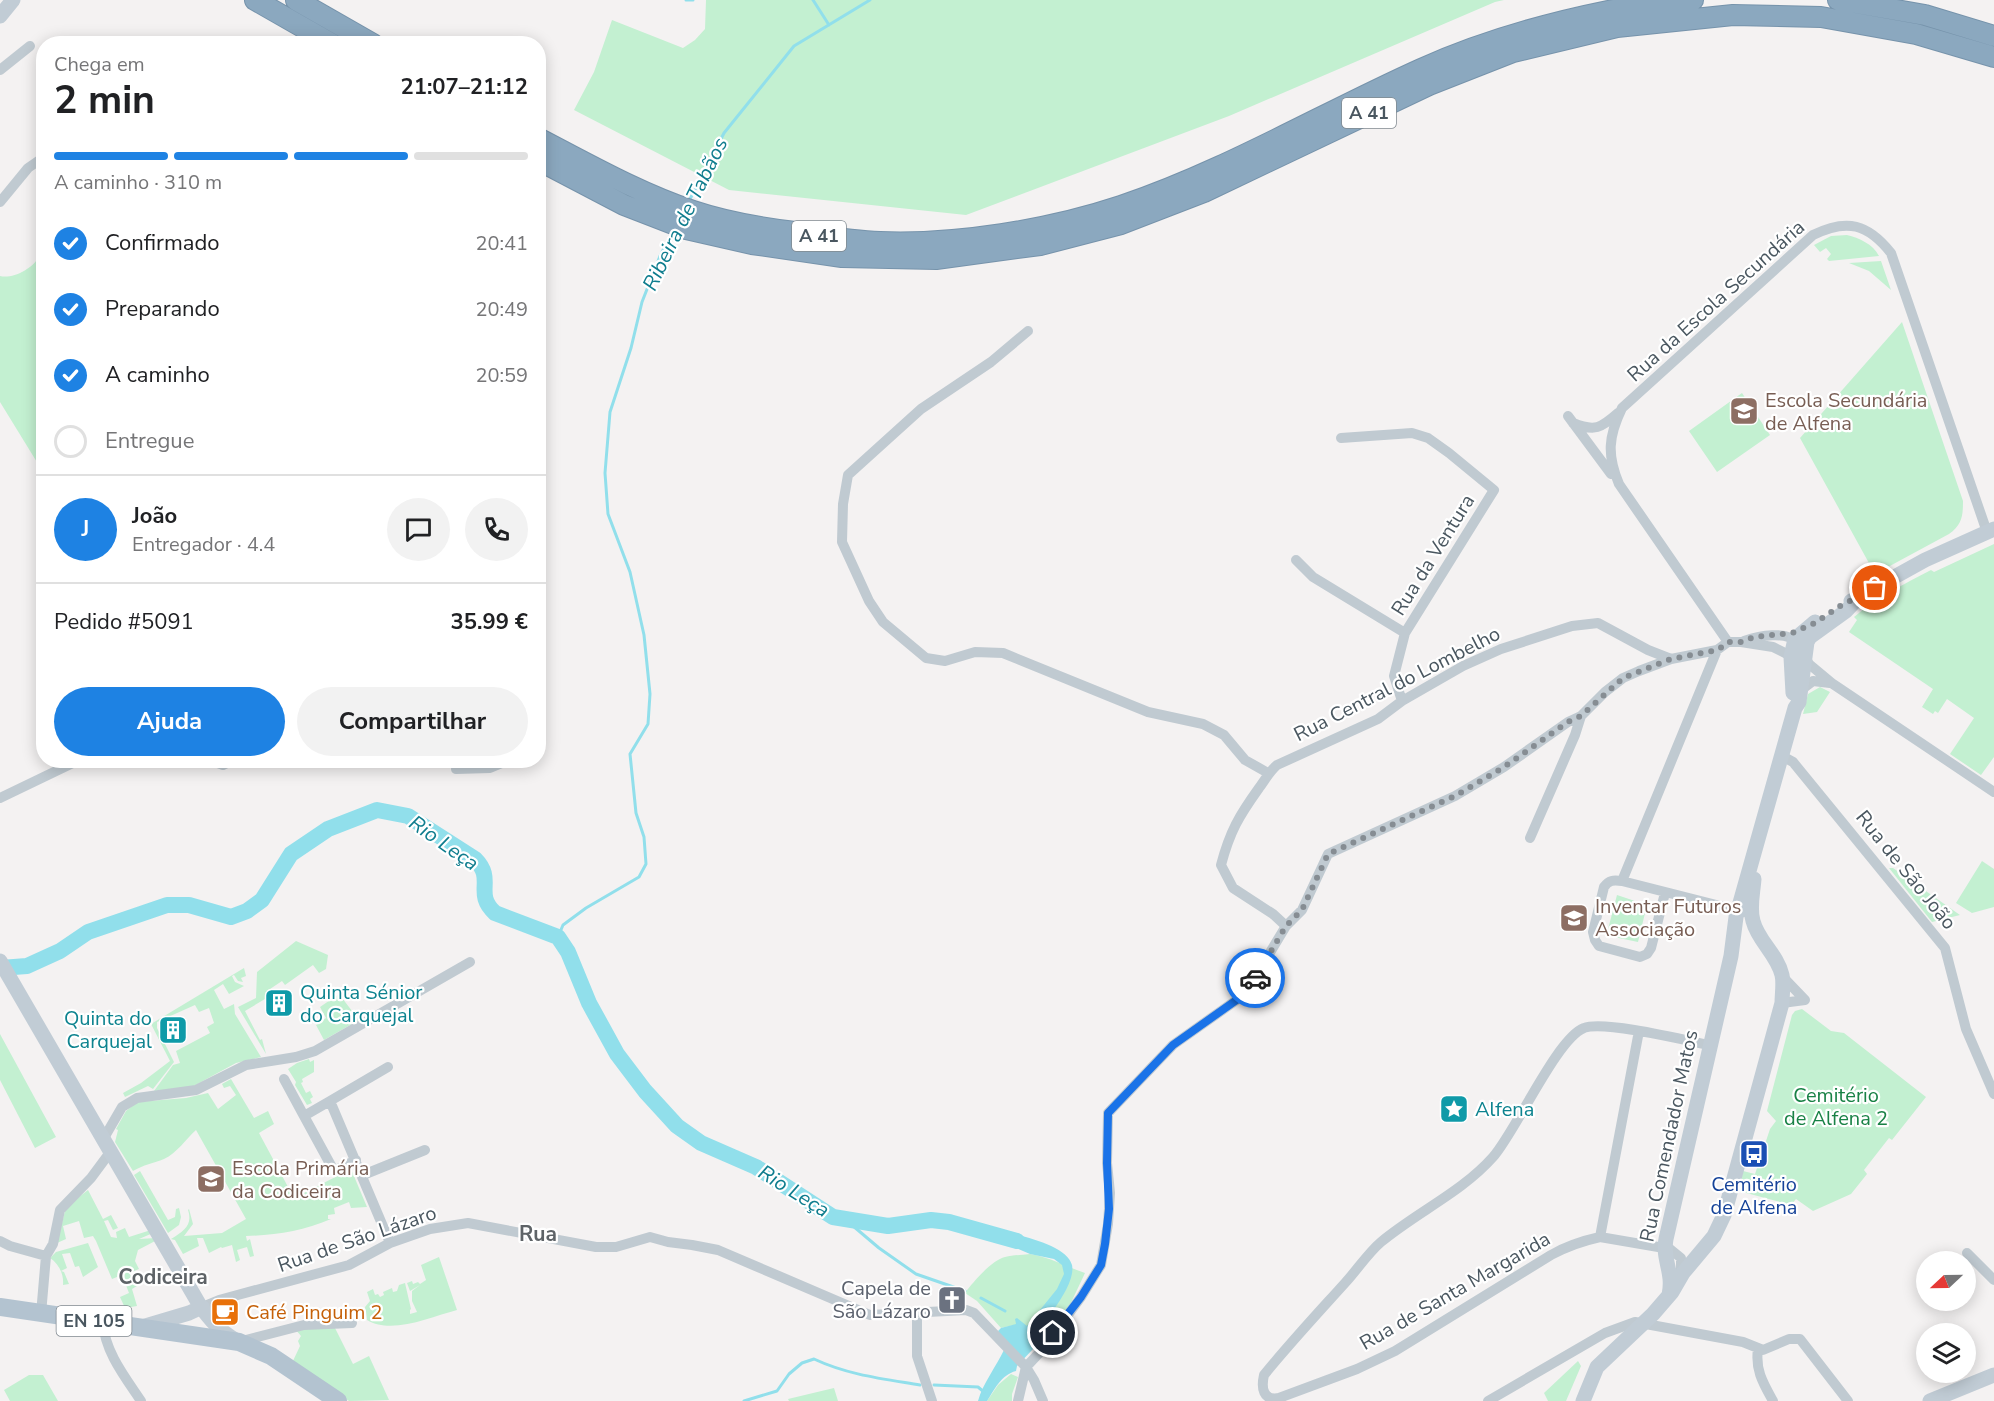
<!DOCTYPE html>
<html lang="pt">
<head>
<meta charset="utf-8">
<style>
  :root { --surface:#fff; --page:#f2f2f2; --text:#202124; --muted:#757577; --line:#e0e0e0; --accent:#1e82e3 }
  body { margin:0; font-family:"Nunito Sans",sans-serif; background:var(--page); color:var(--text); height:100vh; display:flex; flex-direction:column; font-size:22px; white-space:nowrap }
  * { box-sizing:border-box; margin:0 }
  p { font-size:20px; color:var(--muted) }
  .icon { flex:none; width:33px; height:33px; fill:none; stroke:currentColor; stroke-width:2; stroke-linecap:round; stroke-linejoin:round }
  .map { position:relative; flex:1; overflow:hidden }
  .panel { position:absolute; left:36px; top:36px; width:510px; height:732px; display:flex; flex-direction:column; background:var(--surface); border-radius:24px; box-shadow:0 3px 15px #0003 }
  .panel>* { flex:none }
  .needle { width:39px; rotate:248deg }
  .controls { position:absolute; left:1916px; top:1251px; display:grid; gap:12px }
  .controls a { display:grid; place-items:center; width:60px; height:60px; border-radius:50%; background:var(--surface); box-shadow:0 3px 15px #0003; font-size:30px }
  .pin { position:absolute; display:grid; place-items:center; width:51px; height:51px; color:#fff; margin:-26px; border:3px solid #fff; border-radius:50%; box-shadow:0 2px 6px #0007 }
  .courier { position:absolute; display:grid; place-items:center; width:60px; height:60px; margin:-30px; border:4px solid #1a73e8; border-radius:50%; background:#fff; color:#222; box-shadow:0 2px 8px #0007 }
  .headline em { font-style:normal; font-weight:700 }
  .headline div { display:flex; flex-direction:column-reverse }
  .headline { display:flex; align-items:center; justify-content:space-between; height:102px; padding:0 18px }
  h1 { font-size:39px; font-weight:700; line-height:45px }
  .bar { display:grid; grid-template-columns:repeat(4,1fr); gap:9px 6px; align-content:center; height:72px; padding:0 18px }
  .bar i { height:8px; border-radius:4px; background:var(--line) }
  .bar .active { background:var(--accent) }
  .bar p { grid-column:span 4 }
  .line { display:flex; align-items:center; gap:15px; padding:0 18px; border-top:2px solid var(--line) }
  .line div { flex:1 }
  .round { display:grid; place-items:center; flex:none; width:63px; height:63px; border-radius:32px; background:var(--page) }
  ol { padding:0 18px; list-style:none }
  li { display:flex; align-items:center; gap:18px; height:66px }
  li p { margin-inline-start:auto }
  li .icon { padding:6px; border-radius:50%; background:var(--accent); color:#fff; stroke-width:4 }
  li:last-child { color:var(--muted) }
  li i { width:33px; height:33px; border:3px solid var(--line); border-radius:50% }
  .primary-button { display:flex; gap:12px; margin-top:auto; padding:12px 18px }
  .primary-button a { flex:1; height:69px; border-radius:36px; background:var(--accent); color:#fff; font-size:24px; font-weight:700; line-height:69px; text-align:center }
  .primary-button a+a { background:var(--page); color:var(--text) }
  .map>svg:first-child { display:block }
</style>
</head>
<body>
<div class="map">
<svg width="1994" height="1401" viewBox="0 0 1994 1401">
  <rect width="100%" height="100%" fill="#f4f2f2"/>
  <path fill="#c3f0d1" d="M706,0H1504L1495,2L1229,116L966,215L729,190L574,110L594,72L612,20L683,48L695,40L705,29Z
    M1847,235C1859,238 1873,244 1879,256L1829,261L1827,259L1831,254L1826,248L1820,252L1814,245L1831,236Z
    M43,243V472L0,402V276C13,279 32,269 39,257C41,254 42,247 43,243Z
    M1881,261L1891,290L1869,271L1849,263Z
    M1902,322L1963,501C1963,516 1962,525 1949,534L1875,574L1800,438Z
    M1742,393L1770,435L1717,472L1689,431Z
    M1994,544V757L1981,775L1950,754L1974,718L1947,699L1938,713L1935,711L1933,714L1922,707L1933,689L1849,632L1857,620L1854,617C1877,598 1904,584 1931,570L1934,572Z
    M1820,687L1830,692L1817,712L1803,714L1808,694Z
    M1982,861L1994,869V907L1972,913L1956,903Z
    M1889,868H1893L1960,915L1932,922Z
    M1617,895L1647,905L1638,942L1609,936L1607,933Z
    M296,941L328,955L326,969L319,973L313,965L285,985L282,981L267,991L270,996L245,1011L260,1040L262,1039L266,1054L238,1007L256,998L257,972Z
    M244,968L246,976L241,978L243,982L238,981L234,975L232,976L235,982L244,986L229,994L223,984L214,990L224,1009L234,1004L235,1014L261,1057L236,1063L190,1088L154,1091L173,1065L180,1063L176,1051L210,1033L207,1027L214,1023L209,1008L199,1012L195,1005L157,1022V1028L174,1062L153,1089L148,1086L125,1097L123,1093L141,1083L170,1061L151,1024Z
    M339,994L359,1020L324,1040L316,1025L326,1018L320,1007Z
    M1802,1009L1831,1031L1844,1033L1926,1097L1892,1140L1889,1138L1864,1170L1867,1174L1851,1194L1813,1211L1796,1199L1791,1205L1739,1191L1743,1171L1755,1174L1770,1129L1776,1121L1767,1111L1792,1015L1795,1011Z
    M0,1034L56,1137L35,1148L0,1080Z
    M309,1059L310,1062L314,1060V1072L302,1079L303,1082L301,1083L306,1093L310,1091L313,1097L310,1099L312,1103L307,1105L295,1085L296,1082L288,1069L297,1063Z
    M231,1079L254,1118L268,1111L274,1124L259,1133L294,1198L351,1169L367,1207L351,1208L349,1202L334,1208L335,1214L328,1215V1219H331C303,1231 276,1235 246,1236L247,1241L250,1239L254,1256L250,1257L247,1247L237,1250L240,1260L236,1262L232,1245L222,1248L221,1247L209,1253L203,1238H197L199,1246L183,1254L175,1240L171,1239C184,1231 193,1225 188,1210L189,1209L193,1224L184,1236L222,1233L246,1219L196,1130C186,1139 177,1153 164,1159C154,1163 143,1165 133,1171L115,1142L118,1130L116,1129L126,1111L137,1102L186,1098L208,1093L218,1109L236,1095L230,1086L224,1088L222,1084Z
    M140,1171L168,1220L175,1217L176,1209L179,1208L181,1217L179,1225L168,1233L134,1175Z
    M88,1190L103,1219L111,1215L118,1228L113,1230L108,1220L104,1221L111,1237L117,1238L116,1232L125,1228L129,1237L151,1230L153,1233L139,1239L156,1238L157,1240L138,1250L135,1261L139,1269L129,1273L137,1286L132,1289L137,1306L125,1308L120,1297L129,1293L122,1275L112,1279L96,1241L93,1236L84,1238L79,1221L63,1226L66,1239L57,1243L66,1207Z
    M88,1243L98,1267L83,1277L79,1266L75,1267L70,1253L62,1254L67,1268L61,1271L64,1272L69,1284L63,1285C64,1274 59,1264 50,1258L56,1252Z
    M1030,1254C1052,1258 1065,1266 1085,1273L1068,1309L1042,1342C1025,1324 1025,1322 1001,1328L977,1301L965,1293C973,1282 992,1260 1005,1257C1013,1255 1022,1255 1030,1254Z
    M439,1257L457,1310C430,1317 392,1335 367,1320L365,1307L370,1301L367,1292L373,1289L375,1295L378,1294L380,1297L384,1295L383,1292L392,1288L393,1292L397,1291L399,1285L405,1283L411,1309L410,1310V1314L417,1312L412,1301V1291L420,1285L410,1291L407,1283L412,1281L413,1284L418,1282L420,1284L426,1280L421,1265Z
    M334,1326L353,1364L369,1356L389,1400L349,1401L292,1363L300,1346L298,1341L301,1336L295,1329Z
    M1578,1361L1581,1366L1566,1401H1548L1544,1393Z
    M1011,1374L1018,1377L1012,1394V1401H987L998,1385Z
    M29,1375H43L58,1401H10L4,1390Z
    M834,1388L838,1401H789L788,1399Z"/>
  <path fill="#91dfeb" d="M995,1229C1014,1234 1067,1244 1072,1265C1075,1279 1060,1301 1052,1312C1046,1322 1037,1331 1031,1342L1033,1349L1017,1366L1016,1371C1001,1375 995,1389 987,1401H978C983,1383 996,1367 1004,1350L998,1331L1001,1328L1016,1324L1015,1319L1017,1318L1027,1326L1057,1289L1064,1274L1062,1265L1054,1259L1030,1254L995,1239Z"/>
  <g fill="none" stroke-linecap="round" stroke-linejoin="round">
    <path stroke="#91dfeb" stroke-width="3" d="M686,0H693
      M813,0L829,25
      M689,201L724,133L794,46L870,0
      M558,937L563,925L586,908L639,877L646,864L644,837L636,813L630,754L648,724L650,694L644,635L630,572L608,514L605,473L610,412L631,348L642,302L660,256L673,231
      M846,1220L879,1248L916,1274L965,1291
      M981,1298L1005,1311
      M934,1385L978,1387L984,1392
      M744,1401L777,1391L789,1374L802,1363L814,1359C848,1375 884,1379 920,1385"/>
    <path stroke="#91dfeb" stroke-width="16" d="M0,968L27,966L60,951L88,932L167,905H189L231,917L247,911L262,900L291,854L328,829L377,810L408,816L475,859C496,880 473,893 495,913L558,937L568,952L589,1003L617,1054L645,1091L677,1126L701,1143L756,1167L833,1217L888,1226L931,1220L949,1222L1017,1241"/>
    <g stroke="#7693ab" stroke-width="22">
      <path id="highway" d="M255,0L332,44
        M296,0L373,44
        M1838,0L1925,15L1994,36
        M538,138C588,164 639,193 693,211C726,222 761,228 795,232C823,236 851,241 880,242C955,245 1049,230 1121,206C1225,171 1321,114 1421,69C1481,42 1544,24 1608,11C1636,6 1665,4 1693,0
        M538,160L624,205L686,229L752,244L842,257L936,259L1040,245L1121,224L1204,192L1429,85L1513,52L1617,27L1733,15L1821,17L1916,34L1994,57"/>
    </g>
    <path stroke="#c0cad1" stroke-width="10" d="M0,70L30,46
      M0,202L28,168L44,157
      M1028,331L991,362L921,409L848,475L843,504L842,542L869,601L883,622L926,658L945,661L975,652L1003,653L1148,712L1203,724L1224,735L1245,760L1268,773
      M1568,416L1611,474
      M1573,423C1595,432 1601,428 1618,413
      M1341,438L1412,433L1428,438L1449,453L1494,490L1405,633L1394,676L1402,701
      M1296,560L1313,577L1405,633
      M1744,641C1759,636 1786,630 1798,643
      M1728,642L1619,484C1607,455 1608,437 1622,408L1813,235C1847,218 1868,224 1891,253L1987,532
      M1805,657L1809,664L1833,684L1994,792
      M1801,690L1813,681L1830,683
      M1782,756L1793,762L1945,948L1966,1029L1994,1094
      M210,760L223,765L233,760
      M456,769L490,768L509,760
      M0,798L79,760
      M1530,838L1575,735L1581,716
      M1622,881L1717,650
      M1665,893L1651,948L1647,954L1640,957L1599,946L1595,940L1593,932L1604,887C1609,880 1613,880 1622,881L1744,912
      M1286,926L1273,914L1233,888L1221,865C1230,831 1239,816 1259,788C1265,780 1269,772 1277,765L1378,719L1402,701L1463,666L1501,649L1572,626L1598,623L1648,650L1671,659
      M1782,976L1805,1000L1782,1003
      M284,1079L304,1116
      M330,1101L388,1067
      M104,1138L122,1107L137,1098L196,1090L246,1065L296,1057L315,1051L470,962
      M356,1160L334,1171L304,1116L330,1101C350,1148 370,1195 390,1243
      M363,1175L425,1150
      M1600,1237L1639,1031
      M0,1241L10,1246L46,1256
      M1967,1253L1994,1280
      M1681,1276V1258L1670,1249L1600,1237C1582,1241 1567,1246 1551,1255L1395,1351L1357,1369L1279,1398C1263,1401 1261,1388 1264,1375C1290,1343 1318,1313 1345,1283C1357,1270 1368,1253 1381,1242C1417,1212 1462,1192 1493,1157C1516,1131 1557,1038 1584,1028C1603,1020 1685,1040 1709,1045
      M202,1307L219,1300L349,1265L390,1243L430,1229L468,1223L596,1247H616L650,1237L668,1242L692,1245L718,1250L870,1315L966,1310L974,1313L1026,1367L1034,1380L1043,1401
      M917,1313V1356L932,1401
      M41,1314L46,1256L53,1244L60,1210L91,1178L111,1151
      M103,1323C105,1352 125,1377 141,1401
      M242,1341L304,1325L352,1323
      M1758,1349C1755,1370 1763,1383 1773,1401
      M1018,1401L1026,1367L1042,1350L1081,1297L1101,1265L1108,1224L1110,1193L1107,1163L1108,1113L1173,1045L1245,994L1286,926L1302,910L1328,854L1455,796L1504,767L1568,722L1581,716L1605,692L1623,678L1639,671L1671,659L1717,650L1728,642H1741L1773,647L1787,654L1792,660
      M1488,1401L1605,1333L1635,1322L1743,1342L1763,1350L1789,1339H1800L1848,1401"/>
    <path stroke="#c1ccd5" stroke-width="15" d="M0,16L13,0
      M1851,601L1925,560L1994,529
      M1793,693L1791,657L1795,639L1815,622
      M0,961L199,1304C210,1320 220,1331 237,1341
      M1669,1295C1674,1272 1662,1260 1666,1239L1731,956L1736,917L1795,708L1799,702L1807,642L1810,637L1846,611L1859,597
      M142,1327L189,1313L202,1307
      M1583,1401L1597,1367L1653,1314L1672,1292L1683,1273L1714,1236L1724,1215L1782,1003C1782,994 1784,983 1782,975C1777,954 1758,941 1753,921C1749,908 1753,893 1754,879
      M1930,1401L1994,1375"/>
    <path stroke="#b3c3d0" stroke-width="18" d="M0,1307L239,1342L271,1356L338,1401"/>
    <use href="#highway" stroke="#8ba8bf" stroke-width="20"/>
  </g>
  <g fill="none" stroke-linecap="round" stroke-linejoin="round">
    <path stroke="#868d93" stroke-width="6" stroke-dasharray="0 10.8" d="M1255,978L1286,926L1302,910L1328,854L1455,796L1504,767L1568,722L1581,716L1623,678L1671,659L1718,650L1728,642H1741L1754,637L1792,633L1815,623L1840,606L1875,588"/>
    <path stroke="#1a73e8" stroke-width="8" d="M1053,1333L1081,1297L1101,1265L1105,1244L1109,1209L1107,1163L1108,1113L1173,1045L1245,994L1255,978"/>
  </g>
  <defs>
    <g id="school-square" transform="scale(1.5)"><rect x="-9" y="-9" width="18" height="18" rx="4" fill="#8d6e63" stroke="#fff"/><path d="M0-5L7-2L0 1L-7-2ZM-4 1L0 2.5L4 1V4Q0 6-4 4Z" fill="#fff"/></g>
    <g id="building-square" transform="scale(1.5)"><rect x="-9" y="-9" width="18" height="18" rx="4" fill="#0f9aa8" stroke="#fff"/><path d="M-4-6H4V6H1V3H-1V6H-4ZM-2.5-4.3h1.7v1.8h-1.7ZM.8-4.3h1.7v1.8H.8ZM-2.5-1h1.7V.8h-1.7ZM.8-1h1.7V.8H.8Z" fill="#fff"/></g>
    <g id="sight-square" transform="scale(1.5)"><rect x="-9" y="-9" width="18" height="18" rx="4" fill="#0f9aa8" stroke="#fff"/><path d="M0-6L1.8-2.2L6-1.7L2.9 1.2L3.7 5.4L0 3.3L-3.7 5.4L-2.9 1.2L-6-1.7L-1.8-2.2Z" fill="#fff"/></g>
    <g id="bus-square" transform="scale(1.5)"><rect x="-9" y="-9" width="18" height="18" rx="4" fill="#1a4fb4" stroke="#fff"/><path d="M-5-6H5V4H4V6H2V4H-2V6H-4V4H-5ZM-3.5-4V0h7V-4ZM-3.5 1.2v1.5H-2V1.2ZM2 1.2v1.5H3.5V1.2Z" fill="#fff"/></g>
    <g id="church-square" transform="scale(1.5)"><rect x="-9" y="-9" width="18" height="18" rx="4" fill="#6b7280" stroke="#fff"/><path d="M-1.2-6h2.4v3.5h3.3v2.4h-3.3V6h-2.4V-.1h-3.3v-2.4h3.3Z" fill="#fff"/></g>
    <g id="cafe-square" transform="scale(1.5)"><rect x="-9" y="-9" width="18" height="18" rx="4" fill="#e8710a" stroke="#fff"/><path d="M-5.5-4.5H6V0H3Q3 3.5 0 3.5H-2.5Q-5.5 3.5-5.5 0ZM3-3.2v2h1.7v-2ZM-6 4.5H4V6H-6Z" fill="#fff"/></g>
  </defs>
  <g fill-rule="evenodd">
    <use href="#school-square" x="1744" y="411"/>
    <use href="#school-square" x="1574" y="918"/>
    <use href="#building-square" x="279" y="1003"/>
    <use href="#building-square" x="173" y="1030"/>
    <use href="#sight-square" x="1454" y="1109"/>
    <use href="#bus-square" x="1754" y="1154"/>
    <use href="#school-square" x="211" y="1179"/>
    <use href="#church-square" x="952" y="1300"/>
    <use href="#cafe-square" x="225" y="1312"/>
  </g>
  <g text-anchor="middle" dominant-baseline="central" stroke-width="4.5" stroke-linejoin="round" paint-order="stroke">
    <g fill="#fff" stroke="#808990" stroke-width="1.5">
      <rect x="1342" y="98" width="54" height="30" rx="4.5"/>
      <rect x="792" y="221" width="54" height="30" rx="4.5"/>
      <rect x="56.5" y="1306" width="75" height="30" rx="4.5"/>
    </g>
    <g font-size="18" font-weight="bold" fill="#4a5760">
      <text x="1369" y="113">A 41</text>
      <text x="819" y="236">A 41</text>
      <text x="94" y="1321">EN 105</text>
    </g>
    <g font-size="20" fill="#4a5760" stroke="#fff">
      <text transform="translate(1716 301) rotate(-42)">Rua da Escola Secundária</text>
      <text transform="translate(1433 555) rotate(-58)">Rua da Ventura</text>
      <text transform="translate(1397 684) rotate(-27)">Rua Central do Lombelho</text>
      <text transform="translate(1906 870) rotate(51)">Rua de São João</text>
      <text transform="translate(1669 1136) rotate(-78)">Rua Comendador Matos</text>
      <text transform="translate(357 1239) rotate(-19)">Rua de São Lázaro</text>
      <text transform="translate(1455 1291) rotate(-30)">Rua de Santa Margarida</text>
    </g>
    <g font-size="20" fill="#785e54" stroke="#fff" text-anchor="start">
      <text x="1765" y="400">Escola Secundária<tspan x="1765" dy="23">de Alfena</tspan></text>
      <text x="1595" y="906">Inventar Futuros<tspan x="1595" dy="23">Associação</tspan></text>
      <text x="232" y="1168">Escola Primária<tspan x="232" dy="23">da Codiceira</tspan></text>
    </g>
    <g font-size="20" fill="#0d838f" stroke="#fff" text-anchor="start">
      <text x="300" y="992">Quinta Sénior<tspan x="300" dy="23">do Carquejal</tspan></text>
      <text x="152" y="1018" text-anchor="end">Quinta do<tspan x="152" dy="23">Carquejal</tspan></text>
      <text x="1475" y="1109">Alfena</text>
    </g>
    <g font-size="20" fill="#198246" stroke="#fff">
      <text x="1836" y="1095">Cemitério<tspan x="1836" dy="23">de Alfena 2</tspan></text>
    </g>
    <g font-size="20" fill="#164399" stroke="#fff">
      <text x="1754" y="1184">Cemitério<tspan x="1754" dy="23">de Alfena</tspan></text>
    </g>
    <g font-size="20" fill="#5b616d" stroke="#fff" text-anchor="end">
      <text x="931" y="1288">Capela de<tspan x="931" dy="23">São Lázaro</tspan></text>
    </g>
    <g font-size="20" fill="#c56008" stroke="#fff" text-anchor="start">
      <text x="246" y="1312">Café Pinguim 2</text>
    </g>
    <g font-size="21" font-style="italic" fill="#0f7d8e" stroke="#fff">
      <text transform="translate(685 214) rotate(-64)">Ribeira de Tabãos</text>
      <text transform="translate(444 843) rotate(35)">Rio Leça</text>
      <text transform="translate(794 1191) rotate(32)">Rio Leça</text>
    </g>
    <g font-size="21" font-weight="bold" fill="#5e6367" stroke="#fff">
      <text x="538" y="1234">Rua</text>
      <text x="163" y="1277">Codiceira</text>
    </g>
  </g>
</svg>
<div class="controls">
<a><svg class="needle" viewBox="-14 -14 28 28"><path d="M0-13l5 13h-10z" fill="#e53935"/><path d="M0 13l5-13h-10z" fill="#757577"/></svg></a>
<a><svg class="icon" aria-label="layers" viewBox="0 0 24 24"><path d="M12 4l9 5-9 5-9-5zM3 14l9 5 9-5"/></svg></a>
</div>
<div class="pin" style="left:1875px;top:588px;background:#ea580c"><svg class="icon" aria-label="bag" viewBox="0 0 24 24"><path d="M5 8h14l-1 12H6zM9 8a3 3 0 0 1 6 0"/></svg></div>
<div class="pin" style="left:1053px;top:1333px;background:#1f2937"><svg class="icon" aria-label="home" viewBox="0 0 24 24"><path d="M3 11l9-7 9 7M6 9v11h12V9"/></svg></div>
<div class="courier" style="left:1255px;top:978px"><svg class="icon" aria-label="car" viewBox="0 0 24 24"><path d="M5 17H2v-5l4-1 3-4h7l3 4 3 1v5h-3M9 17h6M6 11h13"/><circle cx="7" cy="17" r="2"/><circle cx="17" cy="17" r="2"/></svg></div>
<section class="panel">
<div class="headline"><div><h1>2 min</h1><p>Chega em</p></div><em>21:07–21:12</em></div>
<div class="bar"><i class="active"></i><i class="active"></i><i class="active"></i><i></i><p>A caminho · 310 m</p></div>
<ol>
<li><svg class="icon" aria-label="check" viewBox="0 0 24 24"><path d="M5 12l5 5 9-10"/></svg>Confirmado<p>20:41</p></li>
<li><svg class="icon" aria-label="check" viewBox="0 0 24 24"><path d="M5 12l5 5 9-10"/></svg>Preparando<p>20:49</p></li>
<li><svg class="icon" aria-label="check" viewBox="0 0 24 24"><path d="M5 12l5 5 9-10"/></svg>A caminho<p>20:59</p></li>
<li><i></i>Entregue</li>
</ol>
<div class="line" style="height:108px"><b class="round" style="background:var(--accent);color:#fff">J</b><div><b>João</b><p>Entregador · 4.4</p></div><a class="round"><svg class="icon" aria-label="chat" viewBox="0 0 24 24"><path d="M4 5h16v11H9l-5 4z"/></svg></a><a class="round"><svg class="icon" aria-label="phone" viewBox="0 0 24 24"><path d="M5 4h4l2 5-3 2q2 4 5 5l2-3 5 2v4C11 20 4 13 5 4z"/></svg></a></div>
<div class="line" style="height:78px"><div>Pedido #5091</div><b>35.99 €</b></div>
<div class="primary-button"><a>Ajuda</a><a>Compartilhar</a></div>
</section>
</div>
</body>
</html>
